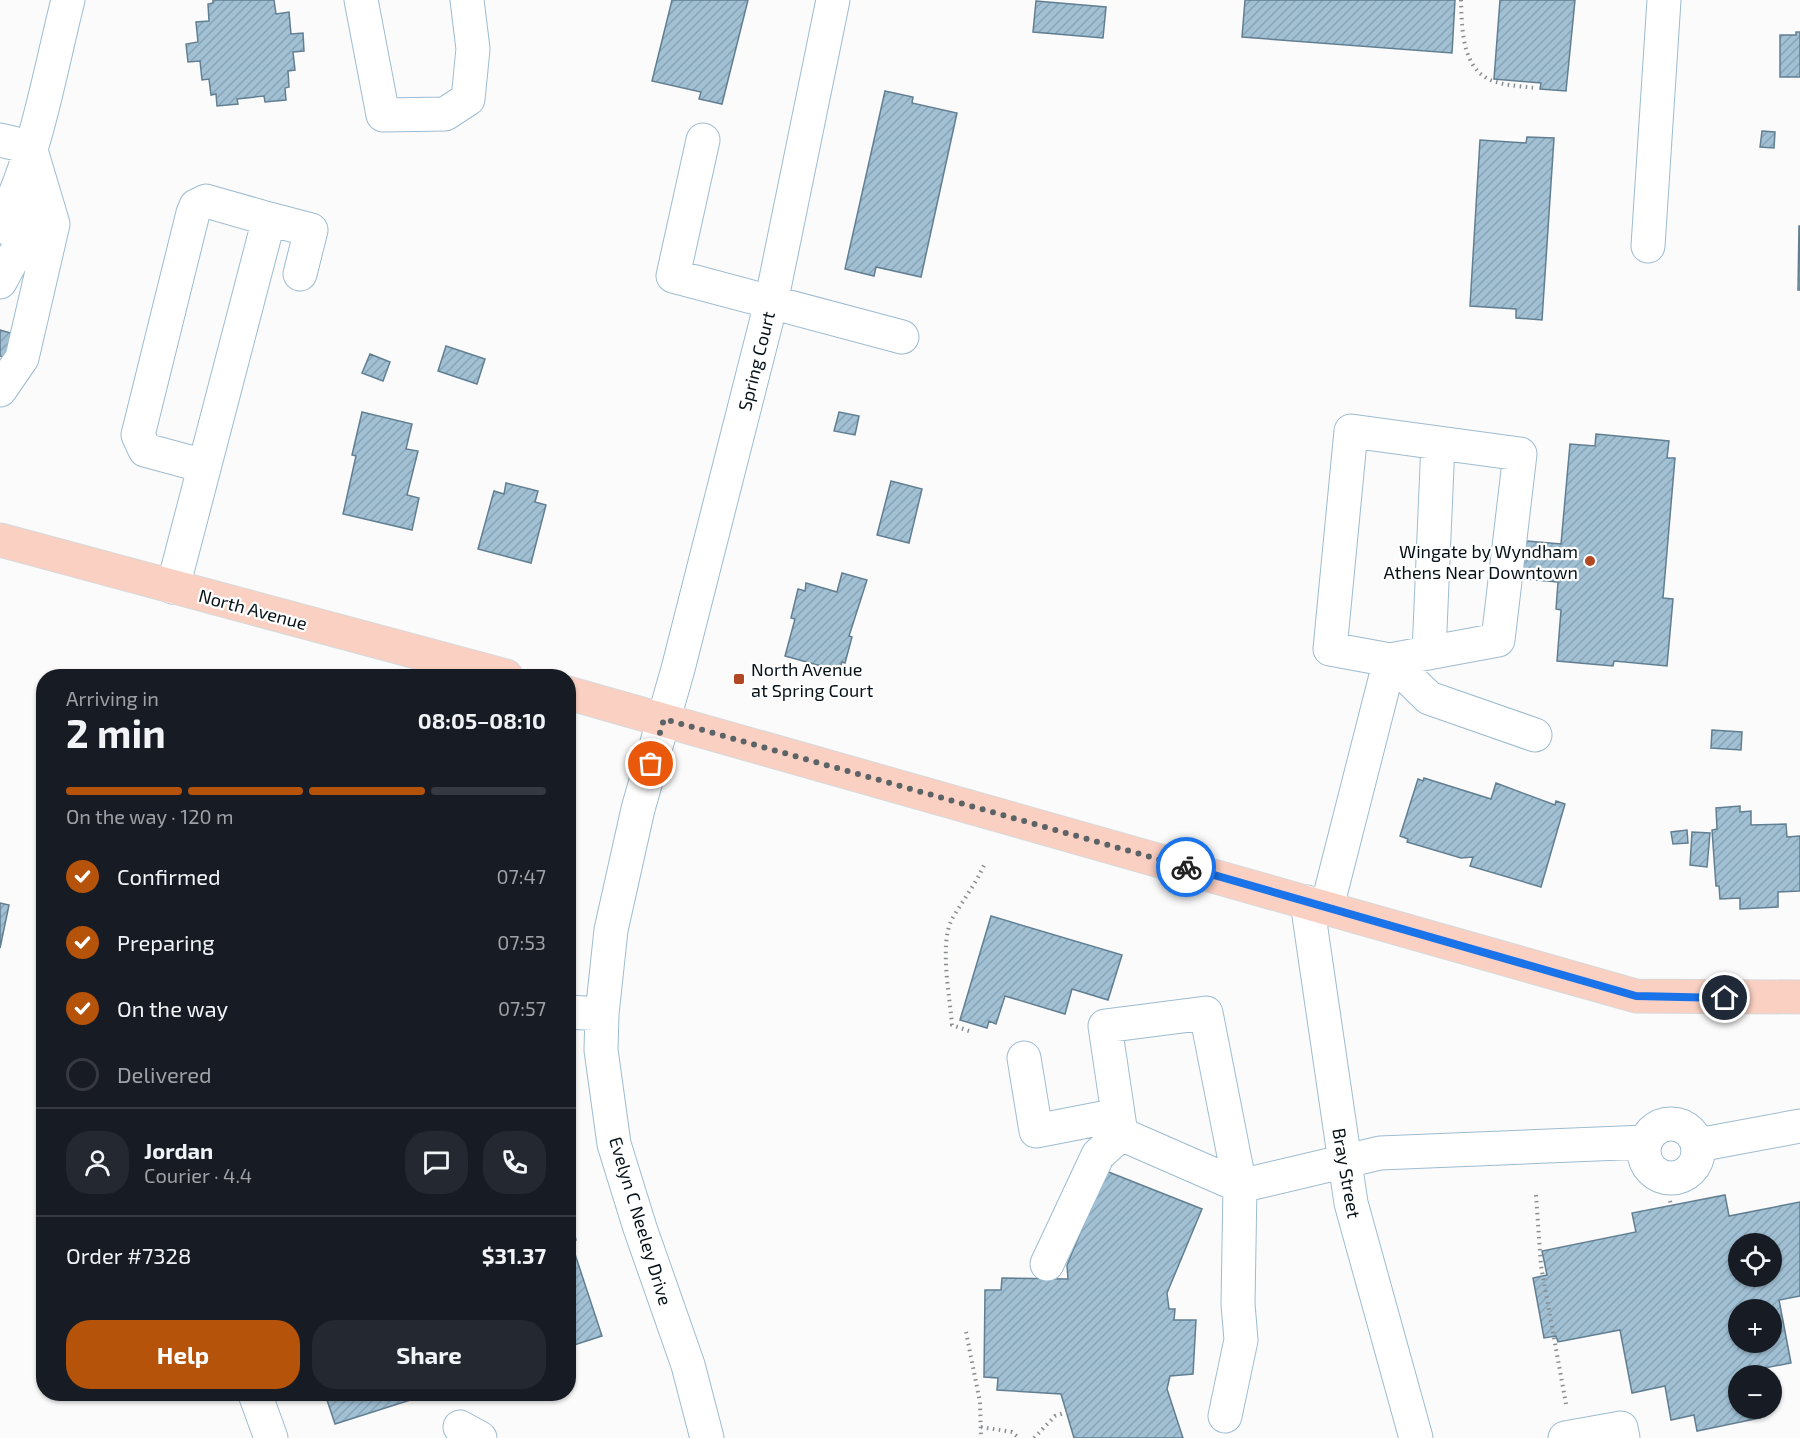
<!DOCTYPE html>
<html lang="en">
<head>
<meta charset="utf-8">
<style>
  :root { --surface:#171b24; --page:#242831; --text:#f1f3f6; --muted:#9ea1a6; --line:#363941; --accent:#b45309 }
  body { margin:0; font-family:"Exo 2",sans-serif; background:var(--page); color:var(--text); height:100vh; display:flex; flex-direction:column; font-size:22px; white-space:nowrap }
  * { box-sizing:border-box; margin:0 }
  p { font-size:20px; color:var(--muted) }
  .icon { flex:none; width:33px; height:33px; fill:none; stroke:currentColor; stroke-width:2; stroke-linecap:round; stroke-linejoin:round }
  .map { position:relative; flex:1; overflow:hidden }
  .details { position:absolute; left:36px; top:669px; width:540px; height:732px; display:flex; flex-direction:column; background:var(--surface); border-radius:24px; box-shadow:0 2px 4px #0004 }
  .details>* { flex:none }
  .tools { position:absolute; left:1728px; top:1233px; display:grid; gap:12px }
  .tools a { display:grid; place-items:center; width:54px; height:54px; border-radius:50%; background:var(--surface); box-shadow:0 2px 4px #0004; font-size:30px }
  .pin { position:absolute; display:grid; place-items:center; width:51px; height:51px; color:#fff; margin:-26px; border:3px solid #fff; border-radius:50%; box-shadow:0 2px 6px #0007 }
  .courier { position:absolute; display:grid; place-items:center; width:60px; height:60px; margin:-30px; border:4px solid #1a73e8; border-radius:50%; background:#fff; color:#222; box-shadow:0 2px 8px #0007 }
  .headline em { font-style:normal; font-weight:700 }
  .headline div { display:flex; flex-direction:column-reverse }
  .headline { display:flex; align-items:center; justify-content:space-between; height:102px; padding:0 30px }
  h1 { font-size:39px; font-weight:700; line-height:45px }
  .bar { display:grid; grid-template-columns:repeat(4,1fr); gap:9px 6px; align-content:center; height:72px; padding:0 30px }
  .bar i { height:8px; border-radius:4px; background:var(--line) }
  .bar .active { background:var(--accent) }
  .bar p { grid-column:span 4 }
  .line { display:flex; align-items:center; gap:15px; padding:0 30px; border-top:2px solid var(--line) }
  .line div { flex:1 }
  .round { display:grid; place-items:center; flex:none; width:63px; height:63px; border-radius:24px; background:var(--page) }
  ol { padding:0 30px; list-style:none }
  li { display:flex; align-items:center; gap:18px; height:66px }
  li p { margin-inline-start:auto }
  li .icon { padding:6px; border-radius:50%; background:var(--accent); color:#fff; stroke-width:4 }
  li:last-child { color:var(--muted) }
  li i { width:33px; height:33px; border:3px solid var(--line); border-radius:50% }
  .primary-button { display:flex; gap:12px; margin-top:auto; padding:12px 30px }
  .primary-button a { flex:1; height:69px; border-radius:24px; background:var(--accent); color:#fff; font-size:24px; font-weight:700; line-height:69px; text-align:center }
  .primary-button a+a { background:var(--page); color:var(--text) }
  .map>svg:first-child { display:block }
</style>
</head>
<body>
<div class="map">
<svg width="1800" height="1438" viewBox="0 0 1800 1438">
  <defs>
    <pattern id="building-hatch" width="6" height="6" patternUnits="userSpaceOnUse" patternTransform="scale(1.5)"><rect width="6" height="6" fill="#a1c0d4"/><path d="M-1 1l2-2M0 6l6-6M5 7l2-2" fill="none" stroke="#89a4b5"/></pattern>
  </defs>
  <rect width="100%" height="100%" fill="#fbfbfb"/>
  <path fill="url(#building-hatch)" stroke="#627f92" stroke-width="1.5" fill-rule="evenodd" d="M213,0H274L276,14L289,12L291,34L303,33L304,51L293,52L295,70L288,71L289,87L285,88L286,100L265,102L264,96L237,99L238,104L217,106L216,94L211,95L209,79L202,80L200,61L188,62L186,44L198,42L196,22L209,21L208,4L213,3Z
    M672,0H748L722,104L699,99L701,92L652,81Z
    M1245,0H1455L1452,53L1242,37Z
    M1500,0H1575L1566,91L1540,89L1541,83L1494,79Z
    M1036,1L1106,7L1103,38L1033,32Z
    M1796,32H1800V77H1780V35H1796Z
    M885,91L913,97L912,103L957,113L921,277L876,267L874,276L845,269Z
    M1762,131L1775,132L1774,148L1760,147Z
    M1527,137L1554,138L1542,320L1516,318V309L1470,306L1480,140L1526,143Z
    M1799,226H1800V290H1798Z
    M0,330L14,334L7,358L0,356Z
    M446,346L485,359L477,384L438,371Z
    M370,354L390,362L383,381L362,373Z
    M362,412L412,424L406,449L418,451L407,495L419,498L412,530L343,514L356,456L352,455Z
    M839,412L859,416L855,435L834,431Z
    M1596,434L1669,441L1667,458H1675L1663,598L1673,599L1667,666L1614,661L1613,666L1557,661L1561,610L1556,609L1558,582L1513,578L1516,540L1561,544L1570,444L1595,446Z
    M891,481L922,489L909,543L877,535Z
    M506,483L538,491L535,502L546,505L531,563L478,549L494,491L504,494Z
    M842,573L867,580L849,636L852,637L845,663L842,662L839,671L785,656L795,619L791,618L798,589L805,591L806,583L837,592Z
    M1712,730L1742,732L1741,750L1711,748Z
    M1424,778L1491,799L1496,783L1555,805L1556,801L1565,804L1541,887L1470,866L1473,857L1461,858L1407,842L1408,839L1400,836L1418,779L1423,781Z
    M1740,806V812L1751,811V825L1786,824L1787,837L1800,836V891L1778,892V907L1740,909V898L1720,899L1719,886H1716L1712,830L1717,829L1716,808Z
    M1687,830L1688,843L1673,844L1671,832Z
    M1692,832L1710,833L1707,867L1690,865Z
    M0,903L9,905L0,948Z
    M991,916L1122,955L1108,1000L1072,989L1065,1014L1005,996L996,1024L989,1021L987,1028L960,1020Z
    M1106,1171L1202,1209L1167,1293L1169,1309H1175L1174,1320H1196L1193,1374L1170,1376L1167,1389L1183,1438H1074L1061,1394L997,1390L998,1378L984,1377L985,1290H1001L1002,1278L1068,1279L1067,1265Z
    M1725,1195L1729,1216L1800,1202V1296L1779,1300L1791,1363L1759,1369L1760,1376H1738V1408H1758L1760,1418L1697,1431L1694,1415L1671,1420L1665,1386L1632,1393L1620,1330L1558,1342L1556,1336L1544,1338L1533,1278L1547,1275L1542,1251L1636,1232L1632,1213ZM1738,1244H1772V1276H1738ZM1738,1310H1772V1342H1738Z
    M568,1207L576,1240L571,1242L602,1336L568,1347Z
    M325,1394H429L335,1424Z"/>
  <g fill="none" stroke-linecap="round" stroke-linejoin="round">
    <g stroke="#9dbcd0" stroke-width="35">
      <path id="minor" d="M361,0L383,115L445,114L468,99L473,49L467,0
        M0,140L30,147
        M703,140L673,276L902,337
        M269,219L311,230L300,274
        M0,227C36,158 49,75 68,0
        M1648,246L1664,0
        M0,282L26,234L33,208L32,179
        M0,390L22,358L53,224L30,147
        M173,587L269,219L206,201L196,206L193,213L138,435L145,450L204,466
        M1429,653L1438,443
        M1390,660L1498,640L1520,454L1351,431L1330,649L1390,660L1429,698L1535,735
        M1307,902L1351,1203L1416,1438
        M1327,907L1390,660
        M568,1012L602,1014
        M1206,1013L1240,1186L1121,1134L1105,1026Z
        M1024,1058L1036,1131L1118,1115
        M1644 1151a27 27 0 1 1 54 0a27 27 0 1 1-54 0Z
        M1698,1145L1800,1126
        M1047,1264L1098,1155L1121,1134
        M255,1394L271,1438
        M1225,1416L1241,1340L1238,1304L1240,1186L1380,1153L1645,1142
        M460,1427L480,1438
        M707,1438L688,1365L640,1228L614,1144L601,1050L602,1014L611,930L638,809L678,669L771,303L833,0
        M1565,1438L1621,1428L1623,1438"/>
    </g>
    <g stroke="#d7d9da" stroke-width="35">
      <path id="major" d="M0,540L506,676
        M568,693L1636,996L1800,997"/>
    </g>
    <path stroke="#888d91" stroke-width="4" stroke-dasharray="1.5 4.5" stroke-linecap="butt" d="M1461,0C1462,28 1461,72 1496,82C1508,86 1522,86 1534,88
      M969,1031L952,1025C950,997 939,944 952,919C963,900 976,884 985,863
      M1536,1195L1541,1266L1566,1404
      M1670,1201L1671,1206
      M966,1332L980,1402L981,1438
      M981,1427L1012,1432L1019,1438
      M1034,1438L1055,1416L1067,1412"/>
    <use href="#minor" stroke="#fff" stroke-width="33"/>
    <use href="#major" stroke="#fad0c2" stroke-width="33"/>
  </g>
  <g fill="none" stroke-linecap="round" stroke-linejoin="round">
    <path stroke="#5c6367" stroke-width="6" stroke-dasharray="0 10.8" d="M651,764L664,719L1186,867"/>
    <path stroke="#1a73e8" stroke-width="8" d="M1186,867L1636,996L1725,998"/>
  </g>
  <g fill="#af4823" stroke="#fff" stroke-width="2">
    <circle cx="1590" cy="561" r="6"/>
    <rect x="733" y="673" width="12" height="12" rx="3"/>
  </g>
  <g text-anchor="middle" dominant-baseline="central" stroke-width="4.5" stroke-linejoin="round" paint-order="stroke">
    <g font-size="18" fill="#061118" stroke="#fff">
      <text transform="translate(756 361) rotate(-76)">Spring Court</text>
      <text transform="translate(253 609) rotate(15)">North Avenue</text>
      <text transform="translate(1347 1173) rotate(80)">Bray Street</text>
      <text transform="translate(641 1221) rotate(73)">Evelyn C Neeley Drive</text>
    </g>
    <g font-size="18" fill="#061118" stroke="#fff" text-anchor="end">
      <text x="1578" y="551">Wingate by Wyndham<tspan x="1578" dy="21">Athens Near Downtown</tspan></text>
      <text x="751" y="669" text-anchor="start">North Avenue<tspan x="751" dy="21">at Spring Court</tspan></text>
    </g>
  </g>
</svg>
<div class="tools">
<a><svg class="icon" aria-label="locate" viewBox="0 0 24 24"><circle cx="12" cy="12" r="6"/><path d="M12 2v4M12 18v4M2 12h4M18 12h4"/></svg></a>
<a>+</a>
<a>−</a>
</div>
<div class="pin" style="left:651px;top:764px;background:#ea580c"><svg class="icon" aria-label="bag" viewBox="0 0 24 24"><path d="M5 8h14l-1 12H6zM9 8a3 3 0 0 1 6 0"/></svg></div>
<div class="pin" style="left:1725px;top:998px;background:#1f2937"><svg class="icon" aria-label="home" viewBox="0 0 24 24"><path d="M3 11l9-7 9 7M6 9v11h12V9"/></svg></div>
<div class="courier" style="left:1186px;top:867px"><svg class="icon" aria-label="bike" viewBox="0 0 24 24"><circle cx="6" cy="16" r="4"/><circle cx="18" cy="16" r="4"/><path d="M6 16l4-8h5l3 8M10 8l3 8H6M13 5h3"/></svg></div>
<section class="details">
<div class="headline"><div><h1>2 min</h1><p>Arriving in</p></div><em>08:05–08:10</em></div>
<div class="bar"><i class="active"></i><i class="active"></i><i class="active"></i><i></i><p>On the way · 120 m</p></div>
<ol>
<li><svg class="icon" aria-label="check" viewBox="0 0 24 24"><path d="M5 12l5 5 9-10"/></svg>Confirmed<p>07:47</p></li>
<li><svg class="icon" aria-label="check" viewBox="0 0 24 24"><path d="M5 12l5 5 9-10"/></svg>Preparing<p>07:53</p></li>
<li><svg class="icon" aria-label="check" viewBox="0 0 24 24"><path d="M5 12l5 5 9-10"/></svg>On the way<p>07:57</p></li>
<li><i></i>Delivered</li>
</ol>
<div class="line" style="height:108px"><a class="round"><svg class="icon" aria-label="person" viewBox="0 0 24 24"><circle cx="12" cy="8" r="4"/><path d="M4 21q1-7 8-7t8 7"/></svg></a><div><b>Jordan</b><p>Courier · 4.4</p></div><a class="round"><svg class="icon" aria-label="chat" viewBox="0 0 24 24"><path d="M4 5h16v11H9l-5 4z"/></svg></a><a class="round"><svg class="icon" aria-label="phone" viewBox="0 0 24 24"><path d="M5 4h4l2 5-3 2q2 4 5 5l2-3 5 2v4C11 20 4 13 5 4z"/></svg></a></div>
<div class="line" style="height:78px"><div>Order #7328</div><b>$31.37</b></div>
<div class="primary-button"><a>Help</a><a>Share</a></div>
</section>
</div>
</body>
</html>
